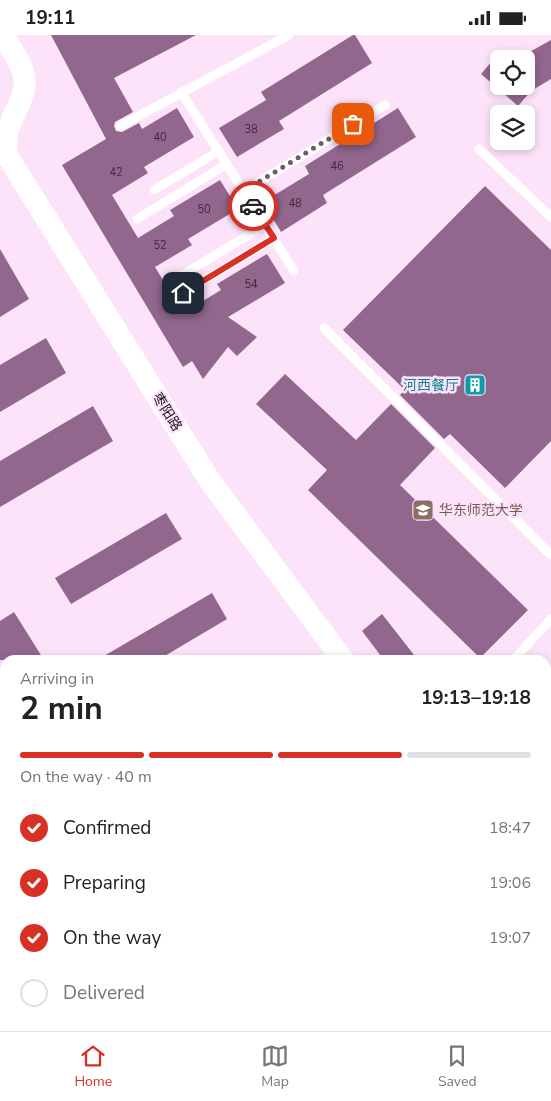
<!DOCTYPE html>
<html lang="en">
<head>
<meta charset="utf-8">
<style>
  :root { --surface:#fff; --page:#f2f2f2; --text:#222; --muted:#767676; --line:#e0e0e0; --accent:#d93025 }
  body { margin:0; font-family:"Nunito Sans","Noto Sans SC",sans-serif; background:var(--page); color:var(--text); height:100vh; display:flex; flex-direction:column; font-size:19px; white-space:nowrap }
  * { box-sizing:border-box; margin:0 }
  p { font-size:16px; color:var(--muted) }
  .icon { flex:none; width:28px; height:28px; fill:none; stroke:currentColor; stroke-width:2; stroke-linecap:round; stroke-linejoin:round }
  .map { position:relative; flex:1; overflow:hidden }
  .panel { position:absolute; left:0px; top:620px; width:551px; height:376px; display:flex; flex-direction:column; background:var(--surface); border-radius:15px 15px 0 0; box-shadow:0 2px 8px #0003 }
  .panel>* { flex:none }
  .fabs { position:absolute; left:490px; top:15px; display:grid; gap:10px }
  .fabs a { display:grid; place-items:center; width:45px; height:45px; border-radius:8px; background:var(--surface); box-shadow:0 2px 8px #0003; font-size:25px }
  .pin { position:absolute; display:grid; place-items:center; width:42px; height:42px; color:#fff; margin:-21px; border-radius:10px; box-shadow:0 2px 8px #0006 }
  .courier { position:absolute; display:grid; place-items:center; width:50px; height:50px; margin:-25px; border:4px solid #d93025; border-radius:50%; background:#fff; color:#222; box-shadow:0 1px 6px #0007 }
  .head em { font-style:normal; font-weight:700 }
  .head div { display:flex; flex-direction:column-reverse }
  .head { display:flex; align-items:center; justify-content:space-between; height:85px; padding:0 20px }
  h1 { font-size:32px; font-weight:700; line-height:38px }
  .bar { display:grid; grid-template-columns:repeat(4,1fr); gap:8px 5px; align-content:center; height:60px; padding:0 20px }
  .bar i { height:6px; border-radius:4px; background:var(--line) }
  .bar .selected { background:var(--accent) }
  .bar p { grid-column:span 4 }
  ol { padding:0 20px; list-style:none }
  li { display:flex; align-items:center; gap:15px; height:55px }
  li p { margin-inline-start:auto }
  li .icon { padding:5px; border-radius:50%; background:var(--accent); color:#fff; stroke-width:4 }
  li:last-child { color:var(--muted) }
  li i { width:28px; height:28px; border:2px solid var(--line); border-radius:50% }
  .status { display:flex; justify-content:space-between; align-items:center; height:35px; padding:0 25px; background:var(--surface); direction:ltr }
  .status svg { height:14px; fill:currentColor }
  .tab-bar { display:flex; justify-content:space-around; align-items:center; height:70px; border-top:1px solid var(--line); background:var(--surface); font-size:14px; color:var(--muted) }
  .tab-bar a { display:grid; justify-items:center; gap:2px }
  .tab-bar .selected { color:var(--accent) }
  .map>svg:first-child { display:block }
</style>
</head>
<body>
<div class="status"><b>19:11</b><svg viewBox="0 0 49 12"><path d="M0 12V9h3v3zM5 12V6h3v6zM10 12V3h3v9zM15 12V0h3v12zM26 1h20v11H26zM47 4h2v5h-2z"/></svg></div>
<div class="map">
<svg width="551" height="996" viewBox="0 0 551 996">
  <rect width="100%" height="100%" fill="#fce3f9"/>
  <path fill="#92678e" d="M51,0H196L114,43L133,77L115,87L114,91L116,96L122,97L139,88L142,94L177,73L194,102L144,132L148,138L112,160L138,203L174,181L170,175L220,145L238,174L188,204L192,210L155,232L183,278L221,255L217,249L267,219L285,248L228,282L257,302L237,321L228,312L203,344L192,326L183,332L62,130L106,104Z
    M353,0H355L372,28L279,86L284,94L237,122L219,93L266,65L261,57Z
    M551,5V44L531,56L518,71L481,39L493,25L499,30V51H526V24H517Z
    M398,73L416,102L323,160L327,168L281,197L263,167L309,139L305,131Z
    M485,151L551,215V406L505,453L450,399L444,404L400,360L405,355L343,295Z
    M0,214L29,264L0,282Z
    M46,303L66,338L0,377V330Z
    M285,339L356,405L391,369L435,413L400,450L528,575L480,623L308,455L327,435L256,369Z
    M93,371L113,406L0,472V426Z
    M166,478L182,504L71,569L55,543Z
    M212,558L227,584L158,625H97Z
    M14,577L44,625H0V586Z
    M382,579L418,625H384L362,596Z"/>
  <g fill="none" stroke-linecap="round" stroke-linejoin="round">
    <path stroke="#fff" stroke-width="9" d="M181,57L294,236
      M120,91L289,0
      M479,114L551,182
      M154,155L219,116
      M244,156L385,70
      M137,184L227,129
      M174,245L265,190
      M183,258L274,203
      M324,293L551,520
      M513,625L551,584
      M509,996L511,993"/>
    <path stroke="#fff" stroke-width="22" d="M3,0C10,12 19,24 23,37C30,58 13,76 8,95C6,102 6,111 5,118
      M0,109L210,446L343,625
      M546,927L551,941"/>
  </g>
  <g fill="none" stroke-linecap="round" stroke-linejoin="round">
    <path stroke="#6e5e6c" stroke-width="5" stroke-dasharray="0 9" d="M253,171L244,156L353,89"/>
    <path stroke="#d93025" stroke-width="6" d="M183,258L274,203L253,171"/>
  </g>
  <defs>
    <g id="building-square" transform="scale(1.125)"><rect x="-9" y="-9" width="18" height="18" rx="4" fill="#0f9aa8" stroke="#fce3f9"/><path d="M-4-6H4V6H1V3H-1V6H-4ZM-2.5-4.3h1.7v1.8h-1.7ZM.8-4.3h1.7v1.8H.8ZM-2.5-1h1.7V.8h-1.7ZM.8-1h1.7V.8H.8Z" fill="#fff"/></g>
    <g id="university-square" transform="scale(1.125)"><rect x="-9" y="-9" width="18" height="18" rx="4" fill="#8d6e63" stroke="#fce3f9"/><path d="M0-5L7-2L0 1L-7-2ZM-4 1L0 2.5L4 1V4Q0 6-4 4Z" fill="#fff"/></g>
  </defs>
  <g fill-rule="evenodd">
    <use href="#building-square" x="475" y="350"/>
    <use href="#university-square" x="423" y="475"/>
  </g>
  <g text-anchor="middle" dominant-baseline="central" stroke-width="5" stroke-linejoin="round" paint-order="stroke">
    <g font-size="11" fill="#3d2a3c">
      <text x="251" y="94">38</text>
      <text x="160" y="102">40</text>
      <text x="337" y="131">46</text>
      <text x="116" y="137">42</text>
      <text x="295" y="168">48</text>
      <text x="204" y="174">50</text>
      <text x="160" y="210">52</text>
      <text x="251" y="249">54</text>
    </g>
    <g font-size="14" fill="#0d838f" stroke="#fce3f9" text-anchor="end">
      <text x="459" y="350">河西餐厅</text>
    </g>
    <g font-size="14" fill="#211620" stroke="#fce3f9">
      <text transform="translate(167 377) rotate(58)">枣阳路</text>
    </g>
    <g font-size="14" fill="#785e54" stroke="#fce3f9" text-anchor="start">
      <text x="439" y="475">华东师范大学</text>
    </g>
  </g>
</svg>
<div class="fabs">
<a><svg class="icon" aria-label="locate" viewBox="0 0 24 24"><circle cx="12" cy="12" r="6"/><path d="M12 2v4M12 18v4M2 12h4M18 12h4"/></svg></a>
<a><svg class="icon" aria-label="layers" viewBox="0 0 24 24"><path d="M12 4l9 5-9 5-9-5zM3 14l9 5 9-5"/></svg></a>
</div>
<div class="pin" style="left:353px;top:89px;background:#ea580c"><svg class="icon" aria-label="bag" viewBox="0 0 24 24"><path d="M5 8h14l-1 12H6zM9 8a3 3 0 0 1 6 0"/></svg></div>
<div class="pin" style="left:183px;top:258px;background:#1f2937"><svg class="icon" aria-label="home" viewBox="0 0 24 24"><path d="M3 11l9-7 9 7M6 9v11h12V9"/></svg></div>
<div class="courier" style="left:253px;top:171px"><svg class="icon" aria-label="car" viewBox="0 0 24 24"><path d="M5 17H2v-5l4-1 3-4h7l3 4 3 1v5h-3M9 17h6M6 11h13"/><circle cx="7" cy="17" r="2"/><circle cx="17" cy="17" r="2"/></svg></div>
<section class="panel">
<div class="head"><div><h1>2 min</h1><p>Arriving in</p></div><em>19:13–19:18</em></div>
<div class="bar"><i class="selected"></i><i class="selected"></i><i class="selected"></i><i></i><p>On the way · 40 m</p></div>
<ol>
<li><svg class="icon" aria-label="check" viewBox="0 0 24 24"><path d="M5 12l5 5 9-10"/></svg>Confirmed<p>18:47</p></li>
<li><svg class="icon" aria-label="check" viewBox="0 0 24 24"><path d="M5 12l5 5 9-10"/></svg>Preparing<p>19:06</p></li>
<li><svg class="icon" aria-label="check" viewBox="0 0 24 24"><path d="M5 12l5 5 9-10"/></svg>On the way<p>19:07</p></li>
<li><i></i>Delivered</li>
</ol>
</section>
</div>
<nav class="tab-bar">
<a class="selected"><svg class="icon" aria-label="home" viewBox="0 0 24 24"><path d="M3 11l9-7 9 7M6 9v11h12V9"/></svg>Home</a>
<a><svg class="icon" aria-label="map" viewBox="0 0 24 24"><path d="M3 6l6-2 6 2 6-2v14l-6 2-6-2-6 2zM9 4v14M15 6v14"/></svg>Map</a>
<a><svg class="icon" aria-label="saved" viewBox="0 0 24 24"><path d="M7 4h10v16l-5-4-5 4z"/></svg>Saved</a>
</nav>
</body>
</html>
